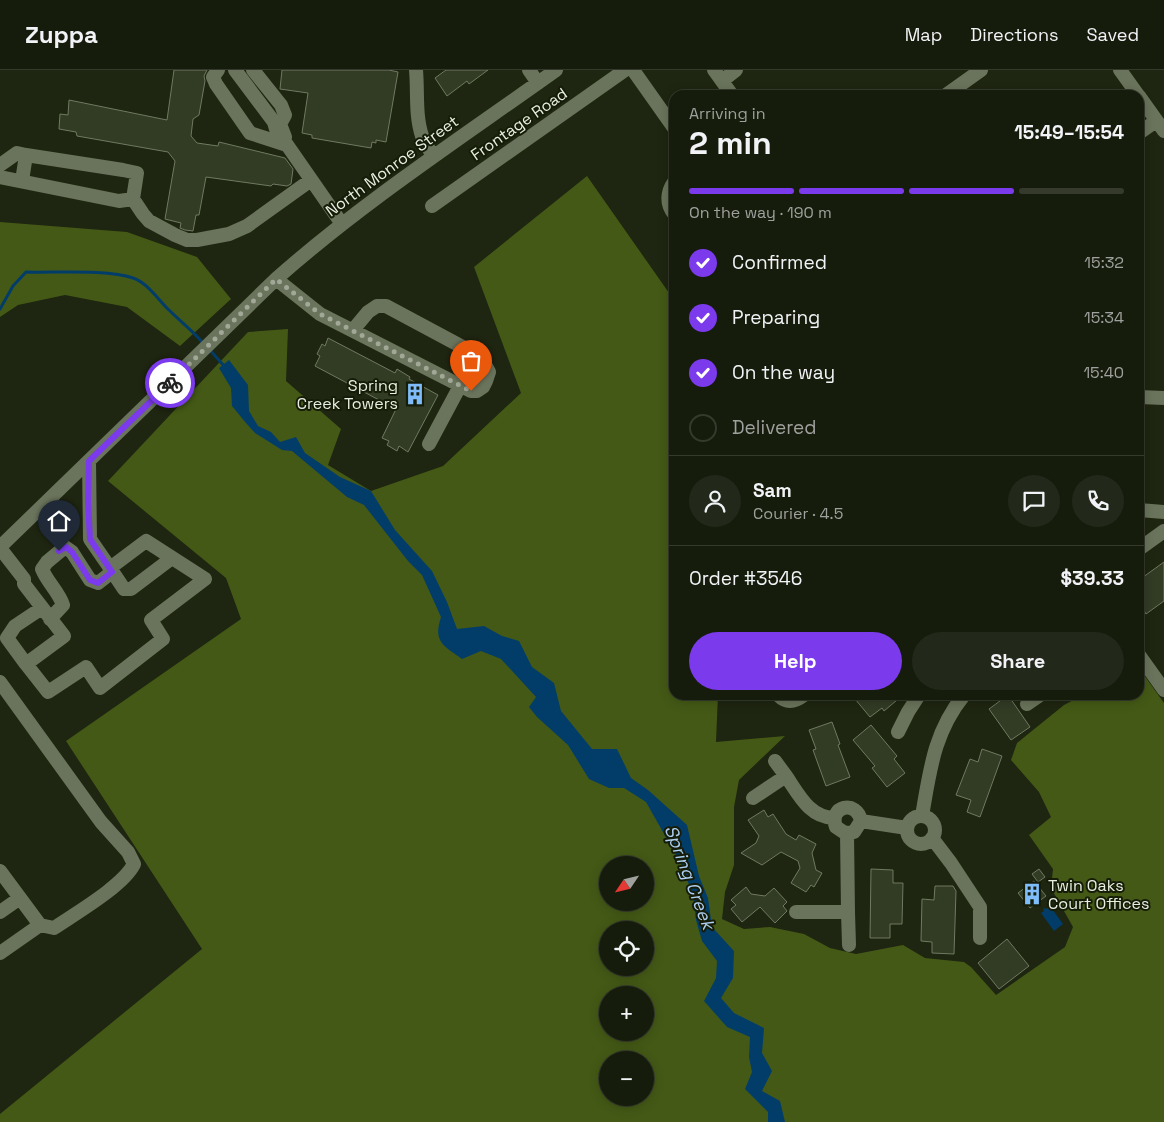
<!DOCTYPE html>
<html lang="en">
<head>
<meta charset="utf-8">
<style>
  :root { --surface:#161c0c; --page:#23291a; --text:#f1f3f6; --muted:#9ea19d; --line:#353a2d; --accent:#7c3aed }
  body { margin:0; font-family:"Space Grotesk",sans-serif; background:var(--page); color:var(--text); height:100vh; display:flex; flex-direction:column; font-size:19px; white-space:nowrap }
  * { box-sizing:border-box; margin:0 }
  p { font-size:16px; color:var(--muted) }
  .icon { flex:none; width:28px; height:28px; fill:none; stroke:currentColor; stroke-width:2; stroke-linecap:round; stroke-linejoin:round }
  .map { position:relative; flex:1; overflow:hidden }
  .details { position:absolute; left:669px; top:20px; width:475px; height:610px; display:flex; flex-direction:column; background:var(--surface); border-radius:15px; box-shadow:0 2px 12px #0003,0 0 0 1px var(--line) }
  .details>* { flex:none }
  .needle { width:32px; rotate:235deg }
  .tools { position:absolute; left:599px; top:786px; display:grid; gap:10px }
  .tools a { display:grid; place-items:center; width:55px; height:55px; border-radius:50%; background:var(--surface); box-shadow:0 2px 12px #0003,0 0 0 1px var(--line); font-size:25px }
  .pin { position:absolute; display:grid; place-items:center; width:42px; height:42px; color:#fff; margin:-51px -21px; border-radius:50% 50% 50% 0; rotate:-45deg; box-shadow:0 0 5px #0007 }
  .pin .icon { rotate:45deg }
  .courier { position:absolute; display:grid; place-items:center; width:50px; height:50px; margin:-25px; border:4px solid #7c3aed; border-radius:50%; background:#fff; color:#222; box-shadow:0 1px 6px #0007 }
  .summary em { font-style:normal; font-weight:800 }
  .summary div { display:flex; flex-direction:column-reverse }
  .summary { display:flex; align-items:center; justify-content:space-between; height:85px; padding:0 20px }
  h1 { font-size:32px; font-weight:800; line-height:38px }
  .bar { display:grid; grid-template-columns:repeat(4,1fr); gap:8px 5px; align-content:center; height:60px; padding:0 20px }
  .bar i { height:6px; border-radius:4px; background:var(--line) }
  .bar .on { background:var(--accent) }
  .bar p { grid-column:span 4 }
  .line { display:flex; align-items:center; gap:12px; padding:0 20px; border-top:1px solid var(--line) }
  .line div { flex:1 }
  .round { display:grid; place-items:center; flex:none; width:52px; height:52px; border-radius:26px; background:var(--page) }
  ol { padding:0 20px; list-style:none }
  li { display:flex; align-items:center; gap:15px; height:55px }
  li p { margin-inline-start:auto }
  li .icon { padding:5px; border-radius:50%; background:var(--accent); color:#fff; stroke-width:4 }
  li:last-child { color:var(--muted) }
  li i { width:28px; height:28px; border:2px solid var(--line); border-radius:50% }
  .button { display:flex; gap:10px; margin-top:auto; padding:10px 20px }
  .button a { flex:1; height:58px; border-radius:30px; background:var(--accent); color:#fff; font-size:20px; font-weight:800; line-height:58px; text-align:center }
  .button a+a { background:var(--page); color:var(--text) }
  header { display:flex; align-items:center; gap:30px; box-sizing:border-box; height:70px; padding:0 25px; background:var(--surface); border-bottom:1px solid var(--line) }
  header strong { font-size:24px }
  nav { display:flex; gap:28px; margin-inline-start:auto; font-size:18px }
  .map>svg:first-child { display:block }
</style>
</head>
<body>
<header>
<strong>Zuppa</strong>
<nav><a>Map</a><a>Directions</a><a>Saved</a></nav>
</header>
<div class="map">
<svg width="1164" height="1052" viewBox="0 0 1164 1052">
  <rect width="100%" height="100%" fill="#1e2510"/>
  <path fill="#445916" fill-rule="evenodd" d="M587,106L674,230V625H718L716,672L785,666L739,710L734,737V795L725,822L722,849L744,859L770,857L804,864L830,878L856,884L903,875L925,888L964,892L971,897L996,925L1065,877L1073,857L1051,818L1053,799L1029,765L1051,747L1039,722L1011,690L1017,673L1064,635L1083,625H1139V598L1164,633V1052H0V1044L202,879L66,671L241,549L226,508L108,411L248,262L288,259L286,311L341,359L328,395L371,421L443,396L521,323L474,197ZM608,795H645V832H608ZM608,860H645V898H608ZM608,925H645V962H608ZM608,990H645V1028H608Z
    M0,152L127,162L197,187L231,229L180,276L127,237L65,225L18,235L0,247Z"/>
  <path fill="#023d6a" d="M229,290L248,315L249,341L258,356L271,362L280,372L296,367L305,383L340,407L371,421L395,460L432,501L447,532L457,559L484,556L502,566L519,571L532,597L554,613L561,641L592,679H617L631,708L648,720L687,755L699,806L708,828L712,857L734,881L733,908L721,928L734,943L764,958L762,983L772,1001L762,1021L780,1031L785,1052H768V1042L745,1019L752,1002L749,987L750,967L727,957L704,931L716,908L717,891L702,871L696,850L693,825L681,794L646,732L624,718H609L589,709L568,675L537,647L529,637L536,627L501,589L481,581L462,589C443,575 433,572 441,547L422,505L408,491L364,435L347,427L292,381L282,380L255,363L246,353L232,336L231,318L219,298Z
    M1050,836L1063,854L1054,861L1041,843L1044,841L1043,839L1045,838L1046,839Z"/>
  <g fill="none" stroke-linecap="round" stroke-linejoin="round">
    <path stroke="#023d6a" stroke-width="3" d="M0,239L13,216L26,202C55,203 107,199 133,208C148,213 159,231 170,241C181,252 193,261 203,273
      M209,279L225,297"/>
  </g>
  <path fill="#323b24" stroke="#707961" d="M174,0H207L204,6L205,11L199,45L193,49L191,66L197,73L218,76L219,72L285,88L293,99L291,114L287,116L273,114L271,116L206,107L199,145H196L193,161L185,160L180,158L181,153L165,149L175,91L168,82L77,66L76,62L59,59L60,44L68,45L69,30L167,50Z
    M282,0H389L398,2L386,72L376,70V73L372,72L371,78L312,68V65L302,63L308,23L280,19Z
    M446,0H488L469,14L467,11L447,26L435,8Z
    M328,268L395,303L397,299L410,307L409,309L438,325L408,382L399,376L397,381L387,375L389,371L382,368L396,339L315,296L320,286L317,284L322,274L325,276Z
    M1164,492V531L1146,544L1139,532V510Z
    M860,625H903L884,641L882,638L870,647L855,629Z
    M1008,625L1030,657L1011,670L989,639Z
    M832,652L840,674L838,675L850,707L826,716L813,680L816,679L809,660Z
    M871,655L897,686L894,689L905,703L887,717L872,698L875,696L853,670Z
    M982,679L1002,686L980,747L967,742L971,730L956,725L970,689L978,692Z
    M764,740L768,747L773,744L786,764L796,770L799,765L816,774L812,783L816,800L822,803L814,817L811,815L806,822L791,813L800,798L798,791L781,782L762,795L741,783L756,773L759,766L748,750Z
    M871,799L893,800V813H903L902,854H890V868H870Z
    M1039,799L1045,807L1038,812L1032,804Z
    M1034,811L1046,826L1030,838L1018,823Z
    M935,816H953L956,821L954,884L932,883V872L921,871L922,829L934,830Z
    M746,817L751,824L765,826L774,818L787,832L783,836L787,841L775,853L760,837L742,852L731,839L736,835L731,830Z
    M1007,869L1029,896L999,919L978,893Z"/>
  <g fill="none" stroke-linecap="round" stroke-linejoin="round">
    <path stroke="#6a735b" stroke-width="14" d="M218,0L213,7L216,14L250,63L287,75
      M235,0L274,52L276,59L342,154
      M253,0L281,35L285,45L280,54L285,67
      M416,0C418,22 415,45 422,66C424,73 430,80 433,86
      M529,0L538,13
      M633,0L674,58
      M714,0L732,25
      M1120,0L1138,25
      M722,11L736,0
      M946,25L981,0
      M1139,26L1164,61
      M1139,63L1156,51
      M26,85L123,100L137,103L133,129L143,144L149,151L175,165L187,170H197L229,164L247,156L311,110
      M0,95L17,83L26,85L22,111
      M0,107L119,131L133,129
      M674,112C667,122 666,134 674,144
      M432,136L625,0
      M276,209L320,244L471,321H477L483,317L486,311L489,302L484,293L470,281L386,236H377L368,242L353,260
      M1139,327L1164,328
      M429,374L460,316
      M1139,440L1164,442
      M0,477L276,209C363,132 461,68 556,0
      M0,478L24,509V514L64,566L26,594L48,622L86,597L100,618L163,569L151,550L205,509L146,471L110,498L90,469L89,391
      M1139,479L1164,461
      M110,498L124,519H131L172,488
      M50,549L63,535C59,522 47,512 42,499L47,492L65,477L72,482L90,510L98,513L112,502
      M1139,585L1164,620
      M26,594L7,568L15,556L42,538
      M0,612L101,752L128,782L134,794C123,816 76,843 54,858L40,855
      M778,625C787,634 795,632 804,625
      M1027,634L1040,625
      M898,662L908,642L919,625
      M775,691L786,706
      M753,728L786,706C799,725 809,747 834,748
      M922,746C930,700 934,662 964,625
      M907 760a14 14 0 1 1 28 0a14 14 0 1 1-28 0Z
      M861,751C857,729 828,736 836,757L845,763L854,762L861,751L907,758
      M932,768L951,793L980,837V868
      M0,801L40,855L0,883
      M0,842L20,828
      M796,842H848L847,763
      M848,842L849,875"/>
  </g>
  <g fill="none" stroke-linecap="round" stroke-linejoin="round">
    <path stroke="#a1a897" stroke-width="5" stroke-dasharray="0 9" d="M170,313L276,209L320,244L471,321"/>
    <path stroke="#7c3aed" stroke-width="6" d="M59,481L66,477L72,482L90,510L98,513L112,502L90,469L88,432L89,391L170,313"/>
  </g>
  <defs>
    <g id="building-bare" transform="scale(1.725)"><path d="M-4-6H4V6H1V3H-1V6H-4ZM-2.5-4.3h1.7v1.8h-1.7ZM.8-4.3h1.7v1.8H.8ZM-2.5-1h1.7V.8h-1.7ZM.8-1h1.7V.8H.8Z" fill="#7fbdfa" stroke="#151c07" stroke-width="2.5" paint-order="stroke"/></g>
  </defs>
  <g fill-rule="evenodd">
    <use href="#building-bare" x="415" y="324"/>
    <use href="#building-bare" x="1032" y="824"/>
  </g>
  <g text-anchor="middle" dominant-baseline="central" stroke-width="4" stroke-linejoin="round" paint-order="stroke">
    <g font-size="16" fill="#e8eee0" stroke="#151c07">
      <text transform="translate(519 54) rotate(-35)">Frontage Road</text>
      <text transform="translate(392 96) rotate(-36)">North Monroe Street</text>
    </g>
    <g font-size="16" fill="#e8eee0" stroke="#151c07" text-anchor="end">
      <text x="398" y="315">Spring<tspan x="398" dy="18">Creek Towers</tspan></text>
      <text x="1048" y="815" text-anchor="start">Twin Oaks<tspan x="1048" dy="18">Court Offices</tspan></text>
    </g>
    <g font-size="18" font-style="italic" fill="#adcef0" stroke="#151c07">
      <text transform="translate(690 807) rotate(69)">Spring Creek</text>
    </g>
  </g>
</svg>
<div class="tools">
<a><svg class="needle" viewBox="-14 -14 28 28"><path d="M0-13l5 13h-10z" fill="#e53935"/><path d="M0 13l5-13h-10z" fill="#9ea19d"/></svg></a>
<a><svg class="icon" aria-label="locate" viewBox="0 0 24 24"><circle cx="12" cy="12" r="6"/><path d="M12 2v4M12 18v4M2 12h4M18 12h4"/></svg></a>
<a>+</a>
<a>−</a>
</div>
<div class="pin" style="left:471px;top:321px;background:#ea580c"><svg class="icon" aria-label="bag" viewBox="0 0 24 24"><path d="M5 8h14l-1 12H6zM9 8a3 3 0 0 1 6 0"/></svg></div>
<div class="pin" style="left:59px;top:481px;background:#1f2937"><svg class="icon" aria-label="home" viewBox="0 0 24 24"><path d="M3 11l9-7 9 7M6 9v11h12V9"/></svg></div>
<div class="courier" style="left:170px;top:313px"><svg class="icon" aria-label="bike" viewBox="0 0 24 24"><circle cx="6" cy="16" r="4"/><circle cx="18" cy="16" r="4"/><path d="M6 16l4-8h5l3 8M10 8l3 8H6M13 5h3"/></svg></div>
<section class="details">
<div class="summary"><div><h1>2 min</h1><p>Arriving in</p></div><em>15:49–15:54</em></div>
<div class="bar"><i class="on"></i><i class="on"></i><i class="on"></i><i></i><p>On the way · 190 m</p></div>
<ol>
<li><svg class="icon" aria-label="check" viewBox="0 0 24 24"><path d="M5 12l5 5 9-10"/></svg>Confirmed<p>15:32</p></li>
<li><svg class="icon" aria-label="check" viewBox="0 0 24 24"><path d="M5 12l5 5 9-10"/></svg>Preparing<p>15:34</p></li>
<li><svg class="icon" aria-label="check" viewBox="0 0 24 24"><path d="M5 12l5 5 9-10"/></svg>On the way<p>15:40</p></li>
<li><i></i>Delivered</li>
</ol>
<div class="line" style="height:90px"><a class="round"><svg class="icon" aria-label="person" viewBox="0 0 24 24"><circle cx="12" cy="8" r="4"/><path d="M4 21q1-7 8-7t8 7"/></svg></a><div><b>Sam</b><p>Courier · 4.5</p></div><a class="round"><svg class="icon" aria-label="chat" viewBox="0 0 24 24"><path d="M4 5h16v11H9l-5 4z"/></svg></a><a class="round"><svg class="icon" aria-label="phone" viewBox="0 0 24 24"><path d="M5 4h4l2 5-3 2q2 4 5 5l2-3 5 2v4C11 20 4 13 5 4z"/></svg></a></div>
<div class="line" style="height:65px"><div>Order #3546</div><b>$39.33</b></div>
<div class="button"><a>Help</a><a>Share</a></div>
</section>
</div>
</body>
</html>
